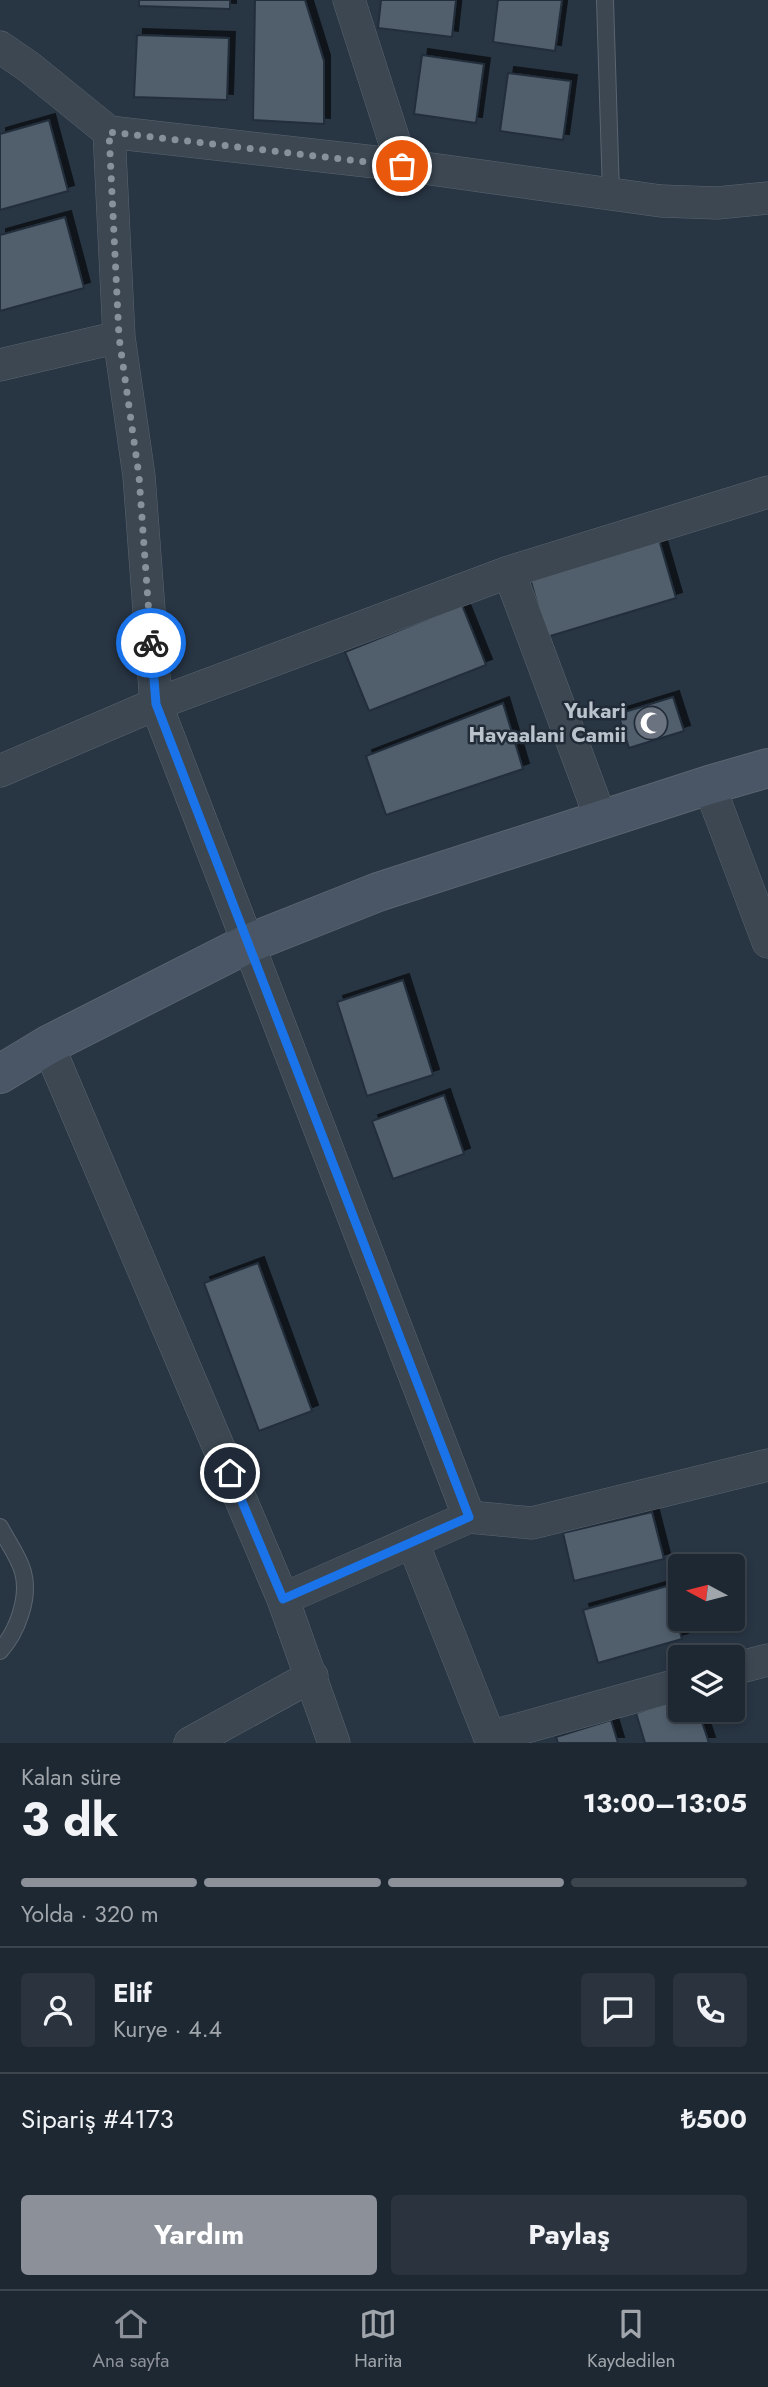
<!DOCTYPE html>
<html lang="tr">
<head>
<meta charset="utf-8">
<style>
  :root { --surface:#1e2832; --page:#2b343e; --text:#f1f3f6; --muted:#a1a6ac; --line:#3c444d; --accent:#8c9099 }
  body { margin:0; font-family:Jost,sans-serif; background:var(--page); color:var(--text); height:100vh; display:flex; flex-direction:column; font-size:26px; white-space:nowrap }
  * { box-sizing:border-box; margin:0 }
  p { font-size:23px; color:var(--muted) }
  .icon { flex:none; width:38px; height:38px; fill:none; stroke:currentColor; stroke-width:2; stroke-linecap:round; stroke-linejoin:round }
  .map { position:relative; height:1743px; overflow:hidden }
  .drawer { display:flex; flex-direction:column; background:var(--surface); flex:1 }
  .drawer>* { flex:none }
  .needle { width:46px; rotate:277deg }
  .buttons { position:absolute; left:668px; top:1554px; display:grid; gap:14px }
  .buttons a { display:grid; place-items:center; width:77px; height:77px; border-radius:7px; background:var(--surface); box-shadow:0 4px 10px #0003,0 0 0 2px var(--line); font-size:35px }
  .pin { position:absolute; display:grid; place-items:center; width:60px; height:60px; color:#fff; margin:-30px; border:4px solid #fff; border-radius:50%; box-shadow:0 2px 7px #0007 }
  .courier { position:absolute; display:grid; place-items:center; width:70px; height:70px; margin:-35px; border:5px solid #1a73e8; border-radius:50%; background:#fff; color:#222; box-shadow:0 2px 9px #0007 }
  .overview em { font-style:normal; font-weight:700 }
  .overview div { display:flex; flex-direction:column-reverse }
  .overview { display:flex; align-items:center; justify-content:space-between; height:119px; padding:0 21px }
  h1 { font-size:46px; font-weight:700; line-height:52px }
  .bar { display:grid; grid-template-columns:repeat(4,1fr); gap:10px 7px; align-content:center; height:84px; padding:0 21px }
  .bar i { height:9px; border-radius:5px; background:var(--line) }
  .bar .current { background:var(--accent) }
  .bar p { grid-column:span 4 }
  .line { display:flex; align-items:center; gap:18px; padding:0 21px; border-top:2px solid var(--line) }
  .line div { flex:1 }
  .round { display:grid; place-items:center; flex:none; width:74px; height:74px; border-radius:7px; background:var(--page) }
  .primary-button { display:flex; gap:14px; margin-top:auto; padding:14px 21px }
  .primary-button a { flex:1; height:80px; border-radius:7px; background:var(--accent); color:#fff; font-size:28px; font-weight:700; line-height:80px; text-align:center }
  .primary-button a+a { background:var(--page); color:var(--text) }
  .dock { display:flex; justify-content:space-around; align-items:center; height:98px; border-top:2px solid var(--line); background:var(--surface); font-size:19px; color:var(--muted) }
  .dock a { display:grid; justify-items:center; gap:4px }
  .dock .current { color:var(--accent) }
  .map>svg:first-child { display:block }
</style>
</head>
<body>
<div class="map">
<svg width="768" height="1743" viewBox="0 0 768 1743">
  <defs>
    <filter id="shadow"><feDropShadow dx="6" dy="-6" stdDeviation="0" flood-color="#0009"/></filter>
  </defs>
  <rect width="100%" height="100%" fill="#283543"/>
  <path fill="#515e6d" stroke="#232e3a" stroke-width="2" filter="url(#shadow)" d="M139,0H230V9L139,6Z
    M255,0H305L324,61V124L253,120Z
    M381,0H456L452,37L378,28Z
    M498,0H562L555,51L493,42Z
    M137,35L229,38L227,100L134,97Z
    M422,55L484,64L476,123L414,114Z
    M508,73L571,81L563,140L500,131Z
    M49,120L68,191L0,210V134Z
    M65,217L84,288L0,311V235Z
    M658,536L676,598L547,637L529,575Z
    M462,605L486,665L369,711L345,652Z
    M673,697L684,731L629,748L618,714Z
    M503,703L523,769L386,815L366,756Z
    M403,980L433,1075L367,1096L337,1002Z
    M444,1095L464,1154L393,1179L372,1121Z
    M258,1263L312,1411L259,1431L204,1283Z
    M652,1512L664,1559L574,1581L563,1533Z
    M667,1586L682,1639L598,1663L583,1610Z
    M681,1699V1710H698L709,1743H645L636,1713Z
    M611,1720L618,1743H558L556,1737Z"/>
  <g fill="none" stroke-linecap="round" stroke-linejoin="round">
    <g stroke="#5b6570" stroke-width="18">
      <path id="lane" d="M605,0L611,194
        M0,1527C7,1541 19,1557 23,1572C30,1598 17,1632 0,1651"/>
    </g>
    <g stroke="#5b6570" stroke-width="33">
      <path id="street" d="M349,0L402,165
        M0,47L29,67L109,132L402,165L661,201L717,203L768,198
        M0,365L119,337L109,132
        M509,572L601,819
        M0,771L156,704L509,572L768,492
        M709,785L768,942
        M48,1045L283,1599L469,1517L156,704L139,476L119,337
        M469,1517L532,1523L768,1465
        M413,1543L492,1743
        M283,1599L334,1743
        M733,1669L768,1660
        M490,1737L681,1684
        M190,1743L312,1676"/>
    </g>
    <g stroke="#5b6570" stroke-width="40">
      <path id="secondary" d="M0,1074L48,1045L247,944L378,892L709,785L768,768"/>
    </g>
    <use href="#lane" stroke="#3c4752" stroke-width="16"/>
    <use href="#street" stroke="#3c4752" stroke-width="32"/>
    <use href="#secondary" stroke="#4a5665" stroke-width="38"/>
  </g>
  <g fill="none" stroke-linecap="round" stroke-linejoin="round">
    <path stroke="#87919c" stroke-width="7" stroke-dasharray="0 12.6" d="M151,643L139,476L119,337L109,132L402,166"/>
    <path stroke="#1a73e8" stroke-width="9" d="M151,643L156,704L469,1517L283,1599L230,1473"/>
  </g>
  <defs>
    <g id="mosque-disc" transform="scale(1.75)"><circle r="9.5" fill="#6b7280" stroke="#212c38"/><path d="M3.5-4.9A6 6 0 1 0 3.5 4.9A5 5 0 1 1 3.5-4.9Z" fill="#fff"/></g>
  </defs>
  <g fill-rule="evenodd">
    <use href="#mosque-disc" x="651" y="723"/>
  </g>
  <g text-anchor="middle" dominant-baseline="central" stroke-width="5" stroke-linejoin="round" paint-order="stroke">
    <g font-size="21" font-weight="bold" fill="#bac2cc" stroke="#212c38" text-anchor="end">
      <text x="626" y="711">Yukari<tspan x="626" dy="24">Havaalani Camii</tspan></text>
    </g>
  </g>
</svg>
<div class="buttons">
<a><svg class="needle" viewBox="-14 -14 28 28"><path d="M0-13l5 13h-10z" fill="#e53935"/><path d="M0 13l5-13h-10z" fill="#a1a6ac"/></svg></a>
<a><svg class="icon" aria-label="layers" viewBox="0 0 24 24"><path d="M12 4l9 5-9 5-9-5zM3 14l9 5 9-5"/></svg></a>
</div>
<div class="pin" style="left:402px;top:166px;background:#ea580c"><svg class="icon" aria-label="bag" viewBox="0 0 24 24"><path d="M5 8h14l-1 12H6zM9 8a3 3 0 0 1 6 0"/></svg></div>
<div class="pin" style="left:230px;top:1473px;background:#1f2937"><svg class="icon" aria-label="home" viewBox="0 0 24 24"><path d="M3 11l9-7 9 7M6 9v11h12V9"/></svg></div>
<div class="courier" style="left:151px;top:643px"><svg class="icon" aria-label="bike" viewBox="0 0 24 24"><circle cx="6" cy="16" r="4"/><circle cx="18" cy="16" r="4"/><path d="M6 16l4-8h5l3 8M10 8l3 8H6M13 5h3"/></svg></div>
</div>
<section class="drawer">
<div class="overview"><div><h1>3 dk</h1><p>Kalan süre</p></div><em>13:00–13:05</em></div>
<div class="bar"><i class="current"></i><i class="current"></i><i class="current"></i><i></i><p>Yolda · 320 m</p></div>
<div class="line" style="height:126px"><a class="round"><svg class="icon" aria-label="person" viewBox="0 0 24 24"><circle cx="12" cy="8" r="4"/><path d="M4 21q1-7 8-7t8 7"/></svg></a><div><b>Elif</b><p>Kurye · 4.4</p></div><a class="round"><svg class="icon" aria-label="chat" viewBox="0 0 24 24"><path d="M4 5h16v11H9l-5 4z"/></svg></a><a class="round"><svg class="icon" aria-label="phone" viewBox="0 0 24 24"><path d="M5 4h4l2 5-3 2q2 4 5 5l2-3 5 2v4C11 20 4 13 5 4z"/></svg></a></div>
<div class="line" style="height:91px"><div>Sipariş #4173</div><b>₺500</b></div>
<div class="primary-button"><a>Yardım</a><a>Paylaş</a></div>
</section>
<nav class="dock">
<a class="current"><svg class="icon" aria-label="home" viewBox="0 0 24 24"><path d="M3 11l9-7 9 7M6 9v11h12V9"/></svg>Ana sayfa</a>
<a><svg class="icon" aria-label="map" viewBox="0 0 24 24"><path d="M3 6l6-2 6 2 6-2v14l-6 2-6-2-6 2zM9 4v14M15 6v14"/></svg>Harita</a>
<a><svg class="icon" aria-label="saved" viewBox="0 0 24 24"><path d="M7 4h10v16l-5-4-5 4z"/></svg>Kaydedilen</a>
</nav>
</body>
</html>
